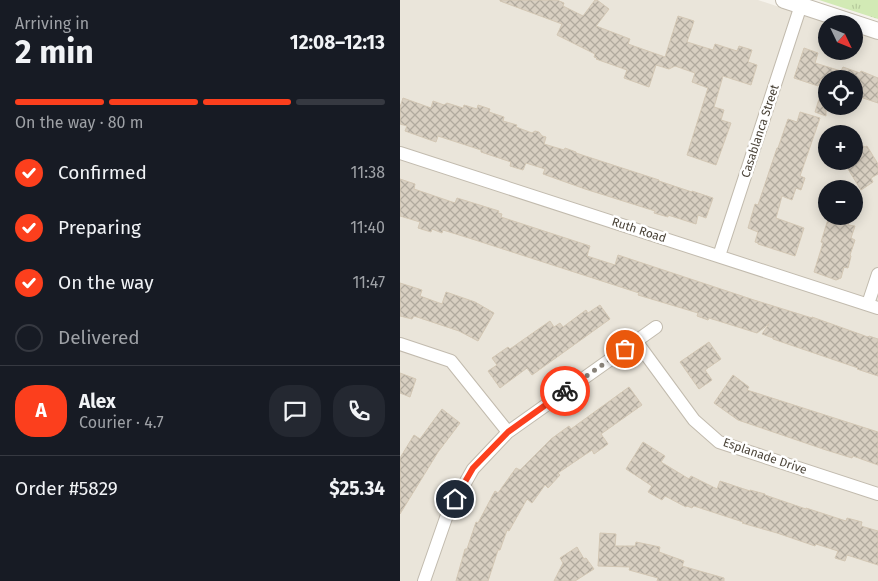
<!DOCTYPE html>
<html lang="en">
<head>
<meta charset="utf-8">
<style>
  :root { --surface:#171b24; --page:#242831; --text:#f1f3f6; --muted:#9ea1a6; --line:#363941; --accent:#fc3f1d }
  body { margin:0; font-family:"Fira Sans",sans-serif; background:var(--page); color:var(--text); height:100vh; display:flex; flex-direction:column; font-size:19px; white-space:nowrap }
  * { box-sizing:border-box; margin:0 }
  p { font-size:16px; color:var(--muted) }
  .icon { flex:none; width:28px; height:28px; fill:none; stroke:currentColor; stroke-width:2; stroke-linecap:round; stroke-linejoin:round }
  .map { position:relative; flex:1; overflow:hidden }
  .drawer { display:flex; flex-direction:column; background:var(--surface); width:400px }
  .drawer>* { flex:none }
  .needle { width:32px; rotate:133deg }
  .buttons { position:absolute; left:418px; top:15px; display:grid; gap:10px }
  .buttons a { display:grid; place-items:center; width:45px; height:45px; border-radius:50%; background:var(--surface); box-shadow:0 2px 12px #0003; font-size:25px }
  .pin { position:absolute; display:grid; place-items:center; width:42px; height:42px; color:#fff; margin:-21px; border:2px solid #fff; border-radius:50%; box-shadow:0 1px 5px #0007 }
  .courier { position:absolute; display:grid; place-items:center; width:50px; height:50px; margin:-25px; border:4px solid #fc3f1d; border-radius:50%; background:#fff; color:#222; box-shadow:0 1px 6px #0007 }
  .head em { font-style:normal; font-weight:700 }
  .head div { display:flex; flex-direction:column-reverse }
  .head { display:flex; align-items:center; justify-content:space-between; height:85px; padding:0 15px }
  h1 { font-size:32px; font-weight:700; line-height:38px }
  .bar { display:grid; grid-template-columns:repeat(4,1fr); gap:8px 5px; align-content:center; height:60px; padding:0 15px }
  .bar i { height:6px; border-radius:4px; background:var(--line) }
  .bar .selected { background:var(--accent) }
  .bar p { grid-column:span 4 }
  .line { display:flex; align-items:center; gap:12px; padding:0 15px; border-top:1px solid var(--line) }
  .line div { flex:1 }
  .round { display:grid; place-items:center; flex:none; width:52px; height:52px; border-radius:20px; background:var(--page) }
  ol { padding:0 15px; list-style:none }
  li { display:flex; align-items:center; gap:15px; height:55px }
  li p { margin-inline-start:auto }
  li .icon { padding:5px; border-radius:50%; background:var(--accent); color:#fff; stroke-width:4 }
  li:last-child { color:var(--muted) }
  li i { width:28px; height:28px; border:2px solid var(--line); border-radius:50% }
  main { display:flex; flex:1; min-height:0 }
  .map>svg:first-child { display:block }
</style>
</head>
<body>
<main>
<section class="drawer">
<div class="head"><div><h1>2 min</h1><p>Arriving in</p></div><em>12:08–12:13</em></div>
<div class="bar"><i class="selected"></i><i class="selected"></i><i class="selected"></i><i></i><p>On the way · 80 m</p></div>
<ol>
<li><svg class="icon" aria-label="check" viewBox="0 0 24 24"><path d="M5 12l5 5 9-10"/></svg>Confirmed<p>11:38</p></li>
<li><svg class="icon" aria-label="check" viewBox="0 0 24 24"><path d="M5 12l5 5 9-10"/></svg>Preparing<p>11:40</p></li>
<li><svg class="icon" aria-label="check" viewBox="0 0 24 24"><path d="M5 12l5 5 9-10"/></svg>On the way<p>11:47</p></li>
<li><i></i>Delivered</li>
</ol>
<div class="line" style="height:90px"><b class="round" style="background:var(--accent);color:#fff">A</b><div><b>Alex</b><p>Courier · 4.7</p></div><a class="round"><svg class="icon" aria-label="chat" viewBox="0 0 24 24"><path d="M4 5h16v11H9l-5 4z"/></svg></a><a class="round"><svg class="icon" aria-label="phone" viewBox="0 0 24 24"><path d="M5 4h4l2 5-3 2q2 4 5 5l2-3 5 2v4C11 20 4 13 5 4z"/></svg></a></div>
<div class="line" style="height:65px"><div>Order #5829</div><b>$25.34</b></div>
</section>
<div class="map">
<svg width="478" height="581" viewBox="0 0 478 581">
  <defs>
    <pattern id="grass-tufts" width="24" height="20" patternUnits="userSpaceOnUse" patternTransform="scale(1.25)"><rect width="24" height="20" fill="#d2eab5"/><path d="M3 7l-1-3M5 7V3M7 7l1-3M15 17l-1-3M17 17v-4M19 17l1-3" fill="none" stroke="#b6ca9c"/></pattern>
    <pattern id="building-cross-hatch" width="8" height="8" patternUnits="userSpaceOnUse" patternTransform="scale(1.25)"><rect width="8" height="8" fill="#d8cfc1"/><path d="M0 0l8 8M0 8l8-8" fill="none" stroke="#b1aa9e"/></pattern>
  </defs>
  <rect width="100%" height="100%" fill="#f6f3ec"/>
  <path fill="#eae5da" fill-rule="evenodd" d="M0,0H358L431,24H426V51H454V31L478,39V581H0ZM426,79H454V106H426ZM426,134H454V161H426ZM426,189H454V216H426Z"/>
  <path fill="url(#grass-tufts)" d="M419,0H478V19Z"/>
  <path fill="url(#building-cross-hatch)" stroke="#d3c7b4" d="M100,0H157L164,3L163,6L183,16L195,0H197L209,9L196,26L230,39L228,44L265,57L278,16L294,21L287,42L313,50L315,44L337,51L339,46L352,50L348,62L357,65L351,85L323,76L314,107L324,110L321,120L331,123L316,165L287,155L308,88L292,82L295,73L275,66L269,69L256,65L249,87L224,78L227,70L196,59L197,58L194,57L195,54L157,35L162,24L100,1Z
    M404,48L418,53L415,63L441,71L443,67L460,73L461,71L478,78V103L454,95L458,79H421L418,86L394,78Z
    M424,83L426,84V116L415,112Z
    M3,98L31,108L33,101L44,105L47,103L63,108L64,105L77,109L78,105L90,109L89,112L104,117L103,121L117,125L116,127L132,133L135,131L139,132L142,136L146,137L144,144L164,150L165,148L176,152V153L259,180V181L292,192V191L313,198L306,218L298,215L296,224L268,215V217L254,213L255,211L185,189L143,174L145,169L126,163L123,170L110,166L111,162L81,152V150L38,136L36,142L5,131L7,126L0,124V107Z
    M400,112L420,118L400,176L405,178L401,190L396,188L392,200L382,196L376,218L404,228L395,256L358,244V243L355,242L358,232L348,228L355,204L358,205L377,148H378L388,119L397,122Z
    M458,143L465,147L467,146L478,164V174L471,178L473,182L461,190L443,161H454V154L455,153Z
    M0,179L15,184L14,189L55,203L57,198L99,211L98,213L102,214L101,217L190,246L187,256L215,265L218,255L354,300L412,318V317L468,337L469,336L478,339V376L457,369L458,368L373,339V338L362,334L369,324L357,333L309,318L308,320L297,316L298,313L238,295L239,293L72,239L43,230L42,233L32,229L31,232L18,228L20,222L0,216Z
    M429,216H451L448,225L455,226L451,238L455,240L450,255L451,256L448,268L444,267L441,278L436,280L414,272L423,243L421,242Z
    M0,283L22,290L20,296L42,304L46,292L75,302L94,313L78,341L59,331L14,316L12,319L0,316Z
    M200,305L210,319L132,375L127,368L100,388L88,371L97,365L92,358L108,347L110,349L150,321L154,327L160,323L163,327L186,310L188,313Z
    M309,342L321,359L305,370L312,380L299,389L280,362Z
    M0,373L16,379L10,397L0,393Z
    M333,375L349,387L347,390L478,432V465L453,456L452,458L426,450L338,420L314,403Z
    M229,387L242,405L201,434L208,444L194,454L192,450L158,473L160,475L148,488L145,485L132,503L127,499L109,531L107,530L100,550H98L88,581H56L65,549H67L76,522L78,523L95,491L98,493L116,468L120,470L151,439L169,426L171,429Z
    M42,409L60,423L38,452L0,514V458L14,435L20,439Z
    M243,442L265,456L261,462L289,479L291,476L317,489L320,481L350,491V490L365,494V495L406,509V508L446,521L447,518L462,522L461,526L478,531V565L447,555L445,561L435,558L438,551L416,544L415,546L377,533L342,523L343,522L294,506L292,508L287,506L286,507L265,496L262,500L248,492L252,486L226,469Z
    M200,533L216,534L215,546H235L236,542L260,547L259,552L284,561L282,566L324,578V581H257L258,578L229,570L230,567L198,566Z
    M177,547L184,559L186,558L194,569L175,581H154L163,563L160,558Z"/>
  <g fill="none" stroke-linecap="round" stroke-linejoin="round">
    <g stroke="#c2bbae" stroke-width="14">
      <path id="minor" d="M0,153L478,308
        M319,256L401,5
        M468,304L478,274
        M236,341L294,420L319,442L478,494
        M0,344L51,361L108,432
        M24,581L47,515L73,469L108,432L256,327"/>
    </g>
    <g stroke="#c2bbae" stroke-width="18">
      <path id="tertiary" d="M384,0L478,31"/>
    </g>
    <use href="#minor" stroke="#fff" stroke-width="12"/>
    <use href="#tertiary" stroke="#fff" stroke-width="16"/>
  </g>
  <g fill="none" stroke-linecap="round" stroke-linejoin="round">
    <path stroke="#878178" stroke-width="5" stroke-dasharray="0 9" d="M165,391L225,349"/>
    <path stroke="#fc3f1d" stroke-width="6" d="M55,499L73,468L108,432L165,391"/>
  </g>
  <g text-anchor="middle" dominant-baseline="central" stroke-width="5" stroke-linejoin="round" paint-order="stroke">
    <g font-size="12" fill="#4b4439" stroke="#fff">
      <text transform="translate(360 131) rotate(-72)">Casablanca Street</text>
      <text transform="translate(239 230) rotate(18)">Ruth Road</text>
      <text transform="translate(365 456) rotate(19)">Esplanade Drive</text>
    </g>
  </g>
</svg>
<div class="buttons">
<a><svg class="needle" viewBox="-14 -14 28 28"><path d="M0-13l5 13h-10z" fill="#e53935"/><path d="M0 13l5-13h-10z" fill="#9ea1a6"/></svg></a>
<a><svg class="icon" aria-label="locate" viewBox="0 0 24 24"><circle cx="12" cy="12" r="6"/><path d="M12 2v4M12 18v4M2 12h4M18 12h4"/></svg></a>
<a>+</a>
<a>−</a>
</div>
<div class="pin" style="left:225px;top:349px;background:#ea580c"><svg class="icon" aria-label="bag" viewBox="0 0 24 24"><path d="M5 8h14l-1 12H6zM9 8a3 3 0 0 1 6 0"/></svg></div>
<div class="pin" style="left:55px;top:499px;background:#1f2937"><svg class="icon" aria-label="home" viewBox="0 0 24 24"><path d="M3 11l9-7 9 7M6 9v11h12V9"/></svg></div>
<div class="courier" style="left:165px;top:391px"><svg class="icon" aria-label="bike" viewBox="0 0 24 24"><circle cx="6" cy="16" r="4"/><circle cx="18" cy="16" r="4"/><path d="M6 16l4-8h5l3 8M10 8l3 8H6M13 5h3"/></svg></div>
</div>
</main>
</body>
</html>
